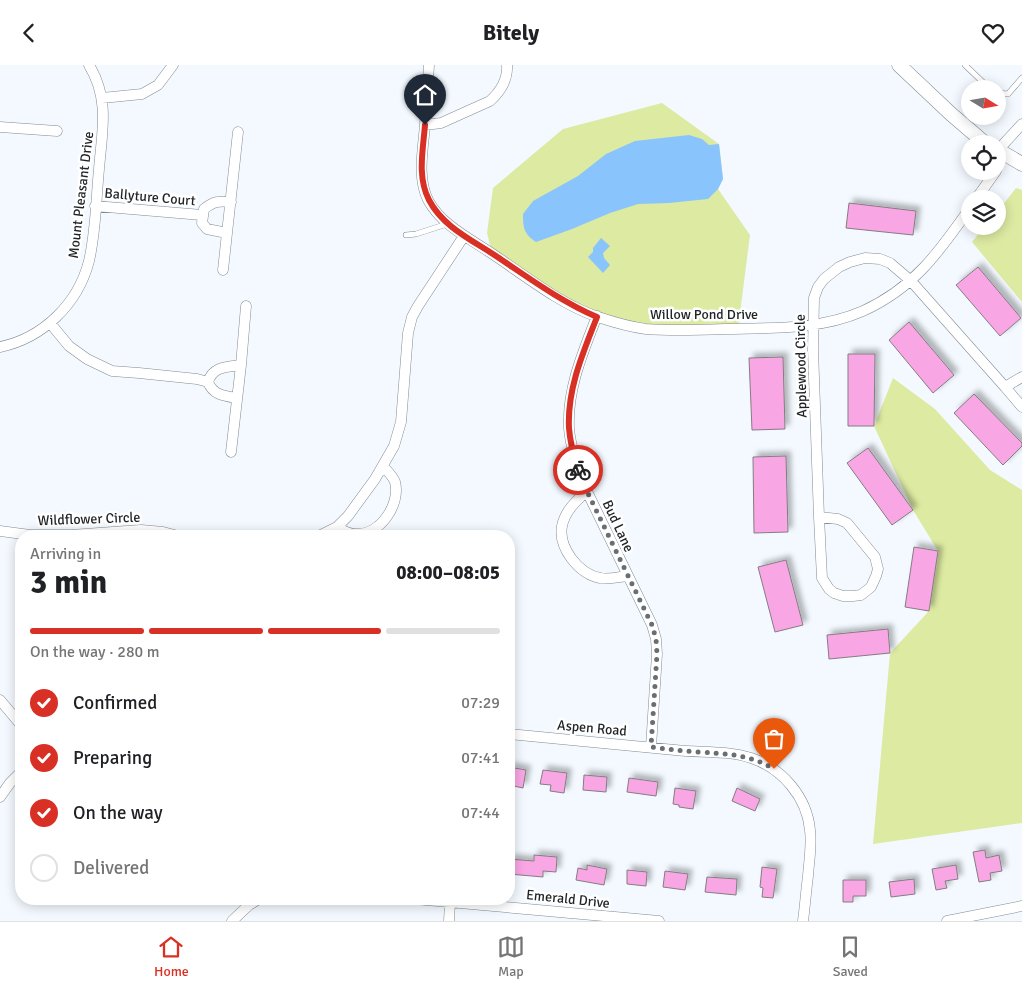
<!DOCTYPE html>
<html lang="en">
<head>
<meta charset="utf-8">
<style>
  :root { --surface:#fff; --page:#f6f6f6; --text:#202124; --muted:#757577; --line:#e0e0e0; --accent:#d93025 }
  body { margin:0; font-family:Signika,sans-serif; background:var(--page); color:var(--text); height:100vh; display:flex; flex-direction:column; font-size:19px; white-space:nowrap }
  * { box-sizing:border-box; margin:0 }
  p { font-size:16px; color:var(--muted) }
  .icon { flex:none; width:28px; height:28px; fill:none; stroke:currentColor; stroke-width:2; stroke-linecap:round; stroke-linejoin:round }
  .map { position:relative; flex:1; overflow:hidden }
  .sheet { position:absolute; left:15px; top:465px; width:500px; height:375px; display:flex; flex-direction:column; background:var(--surface); border-radius:20px; box-shadow:0 2px 12px #0003 }
  .sheet>* { flex:none }
  .needle { width:32px; rotate:101deg }
  .buttons { position:absolute; left:961px; top:15px; display:grid; gap:10px }
  .buttons a { display:grid; place-items:center; width:45px; height:45px; border-radius:50%; background:var(--surface); box-shadow:0 2px 12px #0003; font-size:25px }
  .pin { position:absolute; display:grid; place-items:center; width:42px; height:42px; color:#fff; margin:-51px -21px; border-radius:50% 50% 50% 0; rotate:-45deg; box-shadow:0 0 5px #0007 }
  .pin .icon { rotate:45deg }
  .courier { position:absolute; display:grid; place-items:center; width:50px; height:50px; margin:-25px; border:4px solid #d93025; border-radius:50%; background:#fff; color:#222; box-shadow:0 1px 6px #0007 }
  .overview em { font-style:normal; font-weight:800 }
  .overview div { display:flex; flex-direction:column-reverse }
  .overview { display:flex; align-items:center; justify-content:space-between; height:85px; padding:0 15px }
  h1 { font-size:32px; font-weight:800; line-height:38px }
  .bar { display:grid; grid-template-columns:repeat(4,1fr); gap:8px 5px; align-content:center; height:60px; padding:0 15px }
  .bar i { height:6px; border-radius:4px; background:var(--line) }
  .bar .current { background:var(--accent) }
  .bar p { grid-column:span 4 }
  ol { padding:0 15px; list-style:none }
  li { display:flex; align-items:center; gap:15px; height:55px }
  li p { margin-inline-start:auto }
  li .icon { padding:5px; border-radius:50%; background:var(--accent); color:#fff; stroke-width:4 }
  li:last-child { color:var(--muted) }
  li i { width:28px; height:28px; border:2px solid var(--line); border-radius:50% }
  header { display:flex; justify-content:space-between; align-items:center; height:65px; padding:0 15px; background:var(--surface); font-size:22px; font-weight:800 }
  .tab-bar { display:flex; justify-content:space-around; align-items:center; height:70px; border-top:1px solid var(--line); background:var(--surface); font-size:14px; color:var(--muted) }
  .tab-bar a { display:grid; justify-items:center; gap:2px }
  .tab-bar .current { color:var(--accent) }
  .map>svg:first-child { display:block }
</style>
</head>
<body>
<header><svg class="icon" aria-label="back" viewBox="0 0 24 24"><path d="M15 5l-7 7 7 7"/></svg>Bitely<svg class="icon" aria-label="heart" viewBox="0 0 24 24"><path d="M12 20l-8-8c-3-5 5-10 8-4 3-6 11-1 8 4z"/></svg></header>
<div class="map">
<svg width="1022" height="856" viewBox="0 0 1022 856">
  <defs>
    <filter id="shadow"><feDropShadow dx="4.5" dy="-4.5" stdDeviation="2.5" flood-color="#0004"/></filter>
  </defs>
  <rect width="100%" height="100%" fill="#f3f9ff"/>
  <path fill="#ddeaa2" d="M662,38L719,79L723,114L718,124L750,170L738,264L674,265L597,251L492,188L487,168L493,123L563,64Z
    M1016,123L1022,125V237L972,177L985,161H998V146Z
    M893,313L935,344L990,405L1022,425V758L873,779L890,588L929,546L938,486L913,445L874,361Z"/>
  <path fill="#89c4fc" d="M689,70L702,74L709,80L719,79L723,114L718,124L708,134L669,138L638,139L610,148L572,164L536,177C524,169 523,163 523,149L533,136L578,111L606,89L635,76Z
    M601,173L610,181L603,188L604,193L610,200L603,208L588,192L593,187V183Z"/>
  <path fill="#f9a6e5" stroke="#857c82" filter="url(#shadow)" d="M849,138L916,146L913,170L846,163Z
    M978,202L1021,253L1000,271L956,220Z
    M909,257L954,310L933,328L889,275Z
    M848,289H875L874,361H848Z
    M783,292L785,364L752,365L749,293Z
    M974,329L1022,378V381L1003,400L954,348Z
    M868,383L913,445L892,460L847,398Z
    M786,391L788,467L754,468L753,392Z
    M914,482L938,486L929,546L905,542Z
    M786,495L803,560L775,567L758,502Z
    M888,564L890,588L829,594L827,570Z
    M509,702L526,705L523,723L509,720Z
    M543,705L567,708L564,728L550,726L551,720L540,719Z
    M584,710L607,712L606,727L583,725Z
    M629,713L658,717L656,731L627,727Z
    M675,723L696,726L693,744L679,742V740L673,739Z
    M737,723L760,734L755,746L732,736Z
    M985,785L986,793L999,790L1002,806L990,808L991,815L979,817L973,787Z
    M534,790L557,792L556,807L543,806V812L509,809V794L534,796Z
    M587,800L607,804L604,820L576,815L578,803L587,805Z
    M956,800L958,814L945,816L947,823L936,825L932,804Z
    M762,802L777,804L773,833L762,832L763,823L760,822Z
    M627,805L647,807L646,821L627,819Z
    M665,806L688,809L685,825L663,822Z
    M707,812L737,814L736,830L705,827Z
    M914,814L915,829L891,832L889,817Z
    M843,815H866V831H853V837H843Z"/>
  <g fill="none" stroke-linecap="round" stroke-linejoin="round">
    <g stroke="#828b93" stroke-width="6">
      <path id="lane" d="M965,0L990,24
        M998,28L1008,29L1022,13
        M406,170L416,169L447,159"/>
    </g>
    <g stroke="#828b93" stroke-width="11">
      <path id="street" d="M429,0L425,60L441,58L490,36C501,26 508,15 507,0
        M102,33L142,29L158,20L173,0
        M425,60C423,85 417,112 428,135C442,161 471,174 494,190C527,212 560,239 598,252C613,257 630,262 646,264C672,266 699,265 725,264C771,263 820,265 863,246C914,223 939,187 970,143
        M0,62L57,66
        M998,85L1022,59
        M976,134L996,106
        M95,141L202,150
        M227,168L207,164L202,158L204,144C214,136 218,136 231,137
        M223,205L238,67
        M597,251C583,287 567,324 569,363C570,380 576,396 580,412L652,560L656,574L657,589L651,682
        M50,258L69,281L87,294L112,306L139,308L197,314L208,317
        M0,282C43,273 78,239 89,196C96,166 96,135 99,104C102,67 110,34 89,0
        M1022,312L1005,322L1022,342
        M237,333C224,331 213,330 208,317C213,301 227,302 241,300
        M231,387L241,300L246,241
        M587,426C576,436 565,446 562,461C558,483 579,509 600,513C609,515 618,512 627,511
        M819,452L813,285L814,233L818,222L824,214L839,202L850,197L865,193L880,194L890,198L911,216L1005,322
        M819,452L838,454L847,458L875,492L878,504L876,511L871,522L861,530L853,531H843L834,528L829,524L822,513Z
        M337,462C342,465 349,469 355,469C380,471 401,439 395,417C393,411 387,406 383,401
        M0,466L30,470H71L141,465L163,467L178,471
        M319,471L337,462L348,451L375,414L394,381L401,357L408,268L412,252L418,241L464,171
        M0,635L21,660
        M509,669C564,674 620,680 675,685C700,688 727,685 751,693C782,703 807,732 810,765C812,780 809,796 808,811C806,826 805,841 803,856
        M0,732L10,718L21,707
        M415,834L659,856
        M232,856L249,840L259,834
        M449,856L450,837
        M947,856L1022,841"/>
    </g>
    <g stroke="#828b93" stroke-width="15">
      <path id="secondary" d="M899,0L951,49L986,79
        M998,85L1022,99"/>
    </g>
    <use href="#lane" stroke="#fff" stroke-width="5"/>
    <use href="#street" stroke="#fff" stroke-width="10"/>
    <use href="#secondary" stroke="#fff" stroke-width="14"/>
  </g>
  <g fill="none" stroke-linecap="round" stroke-linejoin="round">
    <path stroke="#696e72" stroke-width="5" stroke-dasharray="0 9" d="M578,405L580,412L652,560L656,574L657,589L651,682C667,684 682,686 698,687C727,689 749,689 774,704"/>
    <path stroke="#d93025" stroke-width="6" d="M425,60C423,85 417,112 429,135C443,162 472,175 496,191C529,213 560,236 597,252C583,288 567,324 569,363C570,378 574,392 578,405"/>
  </g>
  <g text-anchor="middle" dominant-baseline="central" stroke-width="5" stroke-linejoin="round" paint-order="stroke">
    <g font-size="14" fill="#1f2326" stroke="#fff">
      <text transform="translate(81 130) rotate(-83)">Mount Pleasant Drive</text>
      <text transform="translate(150 132) rotate(5)">Ballyture Court</text>
      <text x="704" y="249">Willow Pond Drive</text>
      <text transform="translate(801 301) rotate(-91)">Applewood Circle</text>
      <text transform="translate(89 454) rotate(-2)">Wildflower Circle</text>
      <text transform="translate(618 461) rotate(65)">Bud Lane</text>
      <text transform="translate(592 663) rotate(5)">Aspen Road</text>
      <text transform="translate(568 834) rotate(6)">Emerald Drive</text>
    </g>
  </g>
</svg>
<div class="buttons">
<a><svg class="needle" viewBox="-14 -14 28 28"><path d="M0-13l5 13h-10z" fill="#e53935"/><path d="M0 13l5-13h-10z" fill="#757577"/></svg></a>
<a><svg class="icon" aria-label="locate" viewBox="0 0 24 24"><circle cx="12" cy="12" r="6"/><path d="M12 2v4M12 18v4M2 12h4M18 12h4"/></svg></a>
<a><svg class="icon" aria-label="layers" viewBox="0 0 24 24"><path d="M12 4l9 5-9 5-9-5zM3 14l9 5 9-5"/></svg></a>
</div>
<div class="pin" style="left:774px;top:704px;background:#ea580c"><svg class="icon" aria-label="bag" viewBox="0 0 24 24"><path d="M5 8h14l-1 12H6zM9 8a3 3 0 0 1 6 0"/></svg></div>
<div class="pin" style="left:425px;top:60px;background:#1f2937"><svg class="icon" aria-label="home" viewBox="0 0 24 24"><path d="M3 11l9-7 9 7M6 9v11h12V9"/></svg></div>
<div class="courier" style="left:578px;top:405px"><svg class="icon" aria-label="bike" viewBox="0 0 24 24"><circle cx="6" cy="16" r="4"/><circle cx="18" cy="16" r="4"/><path d="M6 16l4-8h5l3 8M10 8l3 8H6M13 5h3"/></svg></div>
<section class="sheet">
<div class="overview"><div><h1>3 min</h1><p>Arriving in</p></div><em>08:00–08:05</em></div>
<div class="bar"><i class="current"></i><i class="current"></i><i class="current"></i><i></i><p>On the way · 280 m</p></div>
<ol>
<li><svg class="icon" aria-label="check" viewBox="0 0 24 24"><path d="M5 12l5 5 9-10"/></svg>Confirmed<p>07:29</p></li>
<li><svg class="icon" aria-label="check" viewBox="0 0 24 24"><path d="M5 12l5 5 9-10"/></svg>Preparing<p>07:41</p></li>
<li><svg class="icon" aria-label="check" viewBox="0 0 24 24"><path d="M5 12l5 5 9-10"/></svg>On the way<p>07:44</p></li>
<li><i></i>Delivered</li>
</ol>
</section>
</div>
<nav class="tab-bar">
<a class="current"><svg class="icon" aria-label="home" viewBox="0 0 24 24"><path d="M3 11l9-7 9 7M6 9v11h12V9"/></svg>Home</a>
<a><svg class="icon" aria-label="map" viewBox="0 0 24 24"><path d="M3 6l6-2 6 2 6-2v14l-6 2-6-2-6 2zM9 4v14M15 6v14"/></svg>Map</a>
<a><svg class="icon" aria-label="saved" viewBox="0 0 24 24"><path d="M7 4h10v16l-5-4-5 4z"/></svg>Saved</a>
</nav>
</body>
</html>
